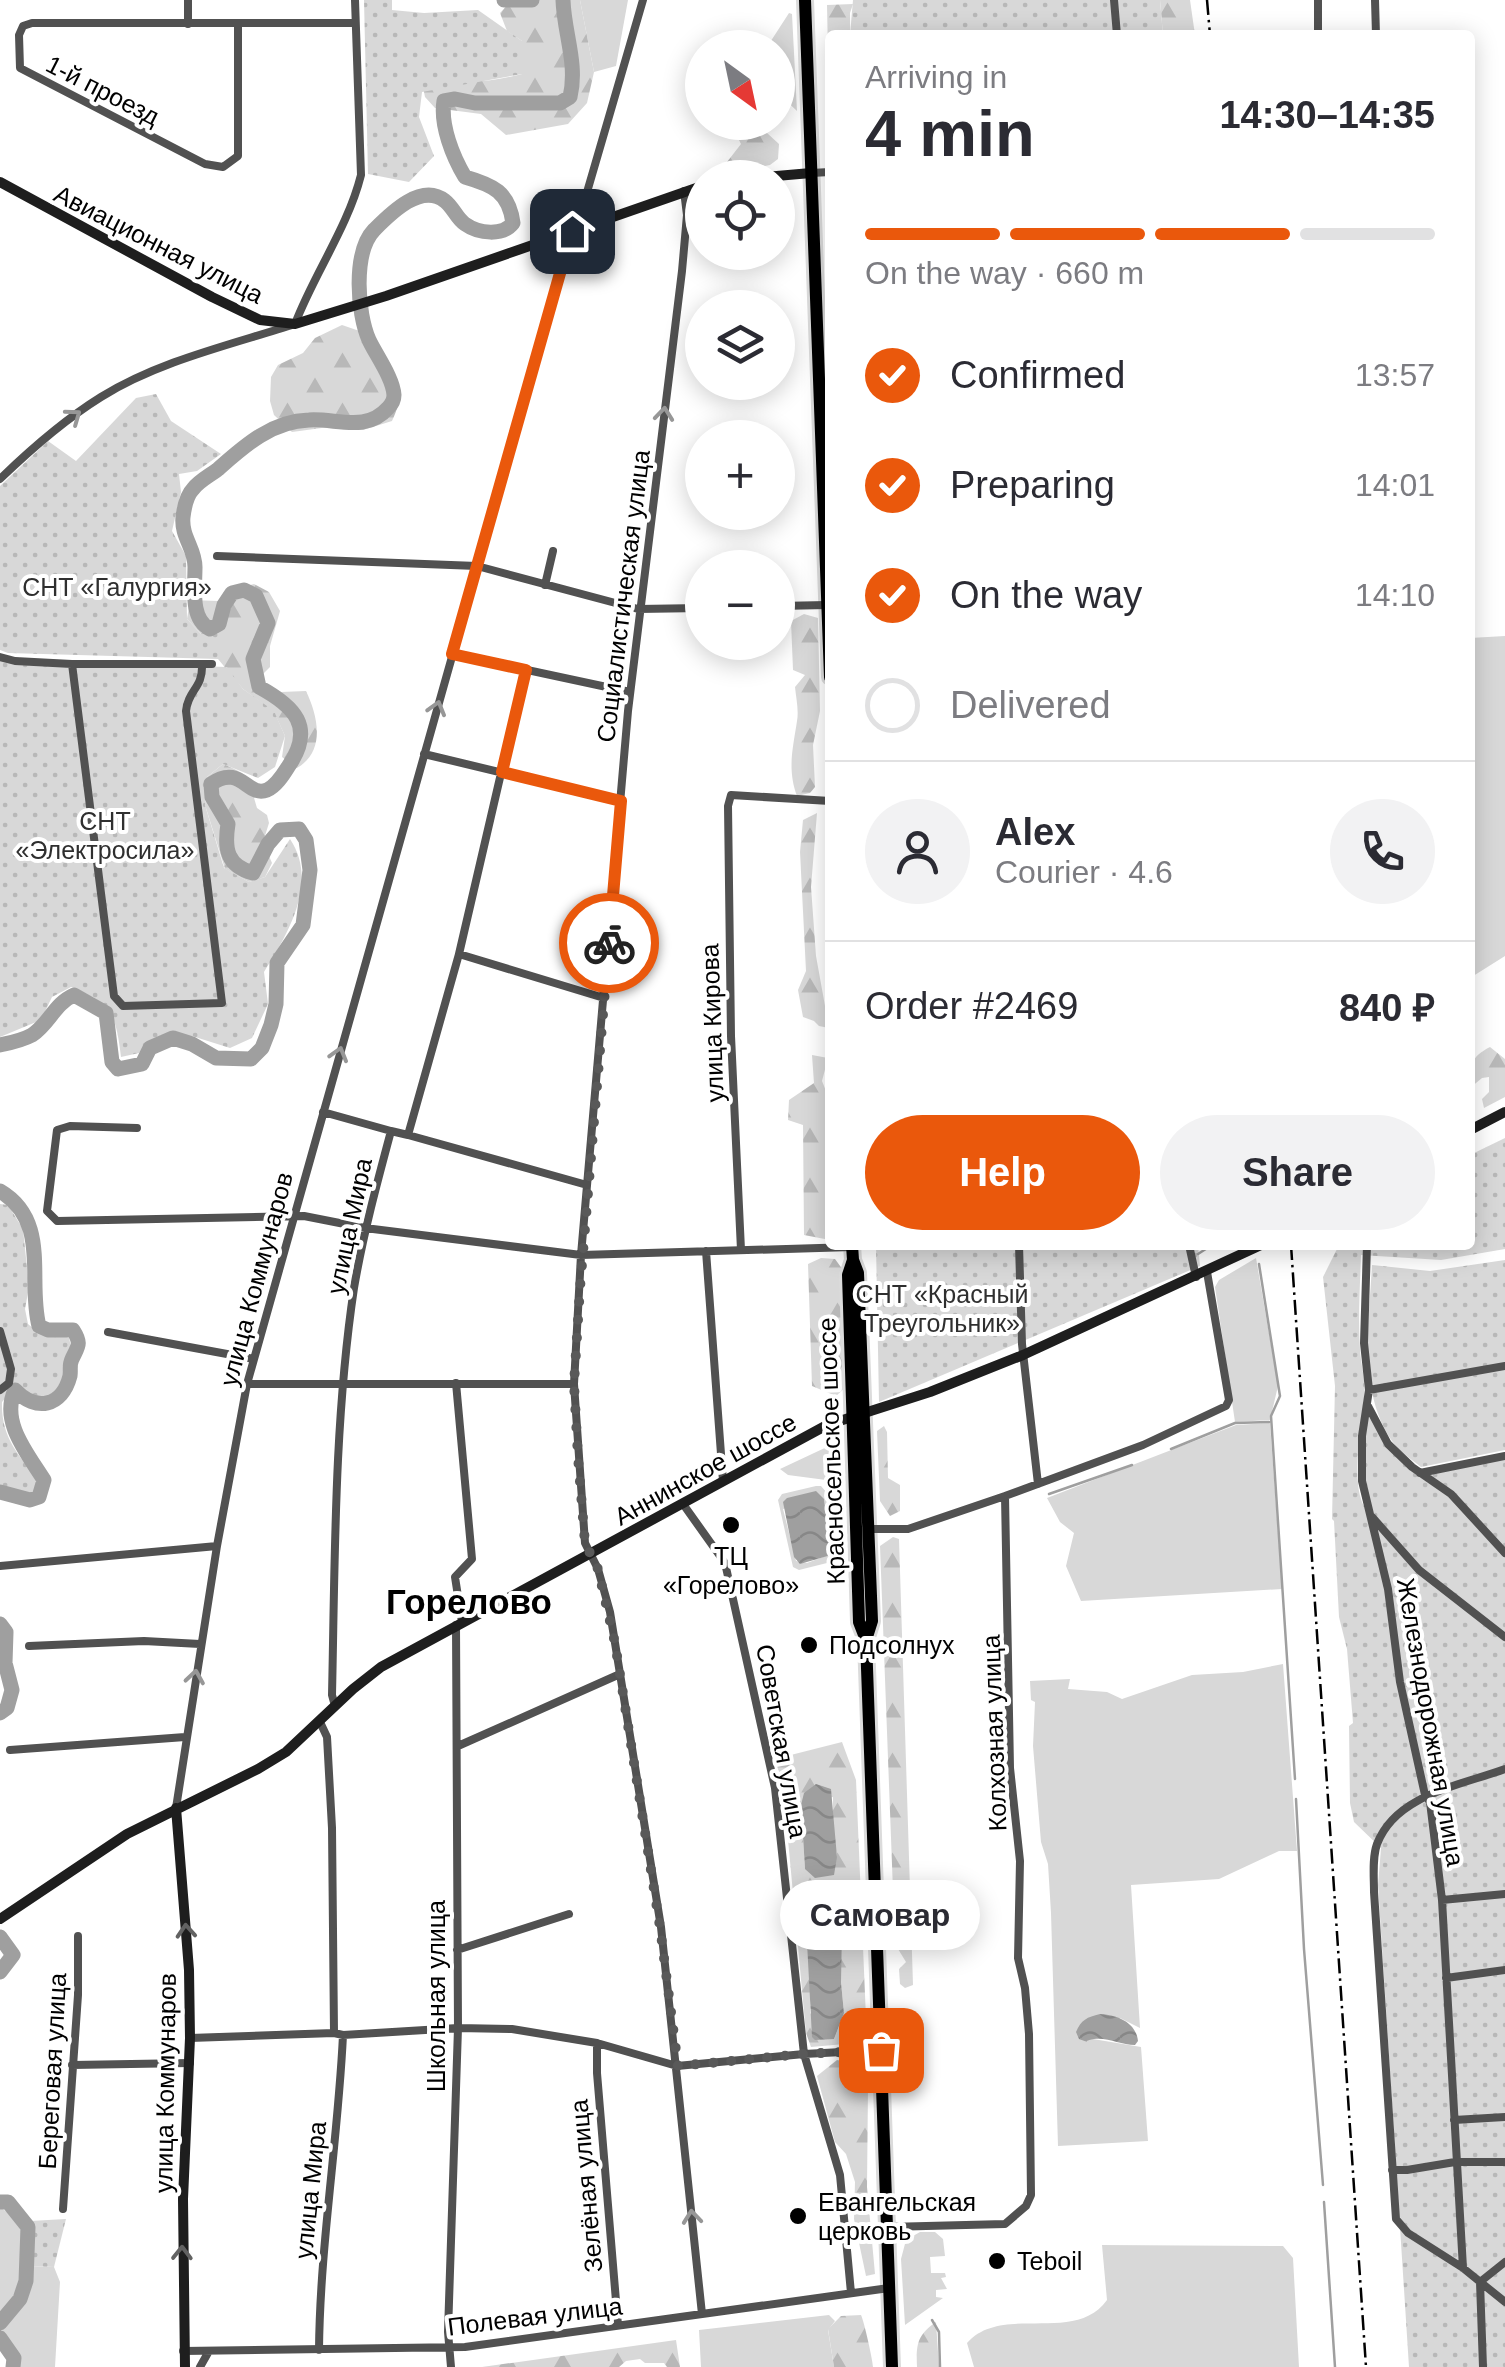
<!DOCTYPE html>
<html lang="en">
<head>
<meta charset="utf-8">
<style>
  :root { --surface:#fff; --page:#f2f2f3; --text:#2b2b33; --muted:#7c7c81; --line:#e1e1e2; --accent:#ea580c }
  body { margin:0; font-family:Arial,sans-serif; background:var(--page); color:var(--text); height:100vh; display:flex; flex-direction:column; font-size:38px; white-space:nowrap }
  * { box-sizing:border-box; margin:0 }
  p { font-size:32px; color:var(--muted) }
  .icon { flex:none; width:55px; height:55px; fill:none; stroke:currentColor; stroke-width:2; stroke-linecap:round; stroke-linejoin:round }
  .map { position:relative; flex:1; overflow:hidden }
  .side { position:absolute; left:825px; top:30px; width:650px; height:1220px; display:flex; flex-direction:column; background:var(--surface); border-radius:10px; box-shadow:0 5px 25px #0003 }
  .side>* { flex:none }
  .needle { width:65px; rotate:147deg }
  .controls { position:absolute; left:685px; top:30px; display:grid; gap:20px }
  .controls a { display:grid; place-items:center; width:110px; height:110px; border-radius:50%; background:var(--surface); box-shadow:0 5px 25px #0003; font-size:50px }
  .pin { position:absolute; display:grid; place-items:center; width:85px; height:85px; color:#fff; margin:-42px; border-radius:20px; box-shadow:0 5px 15px #0006 }
  .courier { position:absolute; display:grid; place-items:center; width:100px; height:100px; margin:-50px; border:8px solid #ea580c; border-radius:50%; background:#fff; color:#222; box-shadow:0 2px 12px #0007 }
  .bubble { position:absolute; height:70px; border-radius:35px; background:var(--surface); box-shadow:0 5px 25px #0003; font-size:32px; font-weight:600; line-height:70px; text-align:center }
  .head em { font-style:normal; font-weight:600 }
  .head div { display:flex; flex-direction:column-reverse }
  .head { display:flex; align-items:center; justify-content:space-between; height:170px; padding:0 40px }
  h1 { font-size:65px; font-weight:600; line-height:75px }
  .bar { display:grid; grid-template-columns:repeat(4,1fr); gap:15px 10px; align-content:center; height:120px; padding:0 40px }
  .bar i { height:12px; border-radius:8px; background:var(--line) }
  .bar .active { background:var(--accent) }
  .bar p { grid-column:span 4 }
  .line { display:flex; align-items:center; gap:25px; padding:0 40px; border-top:2px solid var(--line) }
  .line div { flex:1 }
  .round { display:grid; place-items:center; flex:none; width:105px; height:105px; border-radius:52px; background:var(--page) }
  ol { padding:0 40px; list-style:none }
  li { display:flex; align-items:center; gap:30px; height:110px }
  li p { margin-inline-start:auto }
  li .icon { padding:10px; border-radius:50%; background:var(--accent); color:#fff; stroke-width:4 }
  li:last-child { color:var(--muted) }
  li i { width:55px; height:55px; border:5px solid var(--line); border-radius:50% }
  .cta { display:flex; gap:20px; margin-top:auto; padding:20px 40px }
  .cta a { flex:1; height:115px; border-radius:60px; background:var(--accent); color:#fff; font-size:40px; font-weight:600; line-height:115px; text-align:center }
  .cta a+a { background:var(--page); color:var(--text) }
  .map>svg:first-child { display:block }
</style>
</head>
<body>
<div class="map">
<svg width="1505" height="2367" viewBox="0 0 1505 2367">
  <defs>
    <pattern id="forest-firs" width="22" height="20" patternUnits="userSpaceOnUse" patternTransform="scale(2.5)"><rect width="22" height="20" fill="#d8d8d8"/><path d="M5 1l3.5 6h-7zM16 11l3.5 6h-7z" fill="#b8b8b8"/></pattern>
    <pattern id="garden-dots" width="8" height="8" patternUnits="userSpaceOnUse" patternTransform="scale(2.5)"><rect width="8" height="8" fill="#d8d8d8"/><path d="M2 2h.1M6 6h.1" fill="none" stroke="#b8b8b8" stroke-width="1.8" stroke-linecap="round"/></pattern>
    <pattern id="water-waves" width="16" height="10" patternUnits="userSpaceOnUse" patternTransform="scale(2.5)"><rect width="16" height="10" fill="#9f9f9f"/><path d="M0 5q4-4 8 0t8 0" fill="none" stroke="#878787"/></pattern>
  </defs>
  <rect width="100%" height="100%" fill="#fff"/>
  <path fill="#d8d8d8" fill-rule="evenodd" d="M580,0H628L616,66L594,72Z
    M789,13L792,14L797,111L778,93V48L767,47Z
    M1505,636V956L1470,978V638Z
    M1256,1258L1278,1386L1270,1420L1235,1422L1215,1287L1219,1280Z
    M1270,1423L1282,1589L1081,1601L1066,1566L1074,1533L1060,1522L1047,1498L1236,1425Z
    M829,1446L835,1456L837,1498L826,1480L788,1475L780,1469Z
    M816,1486H821L827,1493L836,1555L831,1562L799,1570L793,1567L778,1500L782,1494ZM824,1499L831,1554L807,1563L796,1561L783,1509Z
    M1283,1664L1297,1851H1279L1219,1879L1131,1885L1140,2028L1120,2018L1093,2039L1141,2047L1148,2141L1058,2146L1051,1913L1048,1864L1041,1842L1033,1746L1035,1702L1031,1700L1030,1681L1070,1679L1068,1689L1107,1692L1122,1699L1192,1675L1243,1672Z
    M0,2207L23,2224C25,2258 25,2289 0,2313Z
    M920,2232H935L943,2239L945,2256L930,2257L931,2273H945L946,2277L941,2278L947,2289L936,2290V2297L943,2298L905,2325L901,2259L906,2240Z
    M1102,2245L1283,2246L1293,2258L1299,2367H974L967,2343C1002,2303 1075,2345 1107,2300Z
    M29,2266L54,2267L60,2282L55,2367H19C17,2350 3,2347 2,2332C2,2316 29,2299 29,2266Z
    M829,2315L835,2321L828,2330L834,2367H701L699,2330Z"/>
  <path fill="url(#forest-firs)" fill-rule="evenodd" d="M512,0H580L594,72L587,103L568,124L506,135L481,114L435,108L425,97L420,73C460,84 482,84 522,74V41L507,31L500,13Z
    M1160,0H1190L1195,35H1163Z
    M853,4L850,13V35H830V151L827,5Z
    M740,125L767,133L779,144L778,159L770,165L741,170L727,162L741,144L734,130Z
    M342,325L374,336C391,370 410,384 392,421L363,430L329,427L292,432L274,415L270,401L271,377L278,365L303,353L315,338Z
    M254,584L269,592L280,611L270,646V667L262,675L265,684L281,692L306,691C318,716 326,751 297,768L282,757L285,736L274,712L243,689L218,659V633L201,634L187,619L190,600L219,601L224,592Z
    M804,614L818,618L820,711L813,745L815,787L810,793L797,796C787,769 793,748 797,721C799,710 796,698 795,687L805,675L793,670L791,621Z
    M223,764C255,777 248,779 257,808L267,815L269,823L263,842L272,863L265,877L249,882L225,869L205,805L207,777Z
    M817,813L811,887L816,956L829,1028L819,1026L814,1021L803,1017L798,990L806,971L800,852L803,820Z
    M1490,1047L1505,1059V1097L1484,1108L1482,1099L1489,1092V1077L1482,1078L1470,1088C1470,1066 1469,1058 1490,1047Z
    M812,1055L828,1058L822,1081L830,1101V1240L804,1235L803,1125L788,1120L789,1100L814,1083Z
    M821,1258L835,1259L843,1270L846,1387L836,1396L812,1386L808,1264Z
    M884,1426L887,1432L888,1478L900,1485V1511L890,1516L880,1501L877,1431Z
    M893,1537L899,1539L913,1985L905,1988L900,1984L899,1969L906,1962L895,1944L880,1546Z
    M842,1742L856,1780L867,2042L811,2047L806,2033L783,1786L775,1759ZM833,1797V1830L837,1857L805,1869L801,1805ZM810,1978L841,1982L844,2013L834,2039L810,2013Z
    M837,2060L864,2065L868,2087L867,2187L875,2274L866,2276L854,2219L855,2182L846,2154L835,2142L817,2076Z
    M861,2315C864,2321 873,2361 873,2367H834L828,2329L841,2316Z
    M936,2322L939,2367H917C916,2345 917,2335 936,2322Z
    M676,2340L680,2367H667L664,2363H645L640,2359L626,2361L619,2367H482Z"/>
  <path fill="url(#garden-dots)" d="M364,0H392V10L424,13L478,10L522,41V74L422,92L419,117L434,156L409,182L368,174Z
    M853,0H1160L1163,35H850Z
    M156,394L171,421L221,454L197,471L179,474L181,492L172,531L186,556L187,619L201,634L219,633L218,659L8,653L0,650V486L48,441L76,461L136,398Z
    M0,660L227,667L243,689L274,711L285,736L275,767L258,778L223,764L207,777L205,805L224,868L249,882L265,877L290,839C319,882 288,934 264,972L268,1004L252,1038L230,1048L192,1036L161,1035L139,1053L121,1057C116,1015 112,1003 71,987L52,997L41,1020L0,1037Z
    M1505,1138V1249L1441,1260L1361,1255C1360,1286 1358,1319 1360,1350C1361,1365 1366,1382 1364,1397C1363,1425 1347,1492 1369,1513L1362,1481L1368,1406L1388,1444L1420,1473L1505,1456V2367H1409L1378,1885L1381,1848L1354,1822L1350,1803L1349,1726L1353,1723L1347,1649L1339,1617L1334,1521L1332,1519L1335,1386L1323,1277L1339,1245H1470V1155Z
    M0,1204L8,1205L23,1229L29,1287L25,1309L28,1324L40,1334L56,1333L69,1338C75,1357 62,1383 51,1398L33,1397L18,1385L2,1402C1,1437 18,1455 40,1481V1489L35,1495L23,1497L0,1489Z
    M876,1245H1198L1200,1266L879,1402Z
    M1505,1260V1450L1421,1467C1411,1459 1399,1451 1392,1441C1358,1392 1369,1322 1372,1265L1430,1271Z
    M66,2219L54,2267L29,2266L30,2221Z"/>
  <path fill="url(#water-waves)" d="M816,1491L824,1499L831,1555L800,1564L794,1557L783,1502L787,1498Z
    M816,1784L831,1789L837,1857L834,1875L815,1878L805,1869L801,1805L804,1793Z
    M812,1891H827L836,1900L842,1930L841,1982L844,2013L834,2039L815,2040L812,2037L805,1904Z
    M1100,2014C1117,2015 1136,2022 1138,2041L1135,2045C1121,2045 1108,2037 1094,2039C1080,2041 1093,2044 1079,2039L1076,2032C1081,2020 1087,2017 1100,2014Z"/>
  <g fill="none" stroke-linecap="round" stroke-linejoin="round">
    <path stroke="#9f9f9f" stroke-width="2.5" d="M1198,1254L1212,1245
      M1259,1264L1280,1396L1271,1416L1295,1779
      M1171,1449L1235,1423L1269,1422
      M1049,1494L1132,1465
      M1296,1799L1304,1949L1323,2185
      M1324,2202L1335,2367
      M932,2320L939,2332L940,2367"/>
    <path stroke="#9f9f9f" stroke-width="15" d="M504,0H532
      M0,1045C10,1043 23,1040 32,1035C50,1023 54,1004 74,995L106,1013L112,1062L118,1069L142,1064L150,1048L173,1038L192,1044L216,1058L251,1059L262,1048L271,1025L276,1004L277,963L303,925L310,870L306,840L299,829L280,830L268,844L253,873C227,866 224,849 228,824L212,797L211,784C241,763 247,798 267,790C276,786 283,775 288,767C316,727 294,706 259,687L253,659L268,623L256,596L244,590L232,593L224,605L219,624L210,629C190,619 195,588 195,567C195,548 181,537 183,517C184,509 187,495 193,489C199,481 209,476 217,470C243,447 271,421 309,420C336,418 366,433 388,408C391,405 394,400 394,395C393,378 376,355 369,340C357,313 353,252 374,230C390,214 421,182 445,201C453,207 457,219 465,224C479,234 503,236 513,223C509,192 493,185 465,177C453,157 440,125 444,101L455,99L475,103H560L570,97C578,64 564,33 563,0
      M0,1191C51,1221 27,1281 39,1326L48,1330H73C82,1344 78,1346 72,1359C69,1365 71,1370 70,1376C62,1407 36,1412 15,1390C0,1422 28,1454 44,1480L39,1497L30,1500L0,1492
      M0,1624L6,1632L5,1663L12,1690L7,1708L0,1713
      M0,1937L13,1955L0,1972
      M0,2202H8L28,2227L26,2281L20,2299L0,2323
      M0,2338L14,2358L13,2367"/>
    <g stroke="#dbdbdb" stroke-width="18">
      <path id="highway" d="M805,0L830,677
        M852,1245L853,1260L848,1275L859,1622L866,1640
        M853,1260L858,1273L872,1621L866,1640L892,2367"/>
    </g>
    <path stroke="#515151" stroke-width="8" d="M1114,0L1117,35
      M1375,0L1376,35
      M238,23V156L223,167L205,164L20,68L19,35L23,26L32,23C140,23 248,23 355,23
      M188,24V0
      M1318,35V0
      M811,173L830,172
      M684,191L687,215L682,271L628,711L581,1255L574,1384L585,1543L598,1569L610,1612L661,1927L702,2314
      M0,479C31,449 64,420 101,397C159,361 230,345 295,324C314,274 348,227 361,175L355,0
      M217,556L477,566L638,609L702,608
      M545,585L553,551
      M778,606L827,605
      M452,654L630,692
      M0,657L15,661L72,664H212
      M72,664L114,996L123,1006L222,1003L186,711C188,690 203,688 202,665
      M424,754L621,801
      M459,954L604,998
      M323,1112L391,1131
      M137,1128L70,1126L57,1130L47,1211L57,1221L304,1216L365,1228L581,1255L852,1247
      M408,1135L587,1185
      M1019,1245L1022,1344L1038,1484
      M1189,1245L1196,1277
      M1367,1245L1364,1343L1369,1390L1362,1436V1481L1388,1589L1400,1682L1425,1795L1430,1802L1442,1900L1463,2268
      M741,1250L731,1036L728,806L731,795L830,801
      M706,1251L723,1481
      M0,1331L11,1369L9,1383L0,1390
      M108,1332L254,1359
      M456,1383L472,1559L455,1577L462,1622
      M247,1384H574
      M1369,1390L1505,1366
      M1368,1406L1388,1444L1412,1467L1451,1494L1505,1553
      M1420,1473L1505,1456
      M683,1504L725,1563L775,1788L804,2054L840,2175L851,2293
      M1372,1517L1419,1570L1505,1637
      M869,1529H908L1005,1496
      M0,1566L217,1546
      M29,1646L144,1641L200,1644
      M335,1706L332,1695C335,1560 334,1422 354,1288C363,1235 377,1183 391,1131L408,1135L459,954L525,670
      M320,1722L327,1737L332,1828L334,2033
      M458,1746L620,1674
      M10,1750L185,1737
      M1505,1769C1462,1785 1396,1794 1377,1844C1372,1858 1374,1877 1374,1892L1396,2219L1408,2233L1463,2268L1505,2302
      M176,1808L217,1546L247,1384L572,231L585,199L643,0
      M1442,1900L1505,1894
      M457,1950L569,1914
      M1446,1978L1505,1970
      M190,2038L334,2033L343,2035L458,2028L512,2029L597,2043L677,2066L804,2054L881,2050
      M597,2043V2073L618,2325
      M72,2065L190,2063
      M1454,2120L1505,2117
      M1392,2170H1407L1455,2162H1505
      M63,2209L78,1995V1936
      M887,2227L1005,2224L1026,2206L1031,2195L1029,2034L1025,1988L1018,1958L1020,1861L1010,1768L1005,1496L1143,1445L1226,1406L1229,1400L1207,1272
      M1480,2282L1483,2367
      M1480,2282L1505,2262
      M319,2350C320,2245 338,2141 343,2035
      M183,2351L465,2347L889,2288
      M200,2367L209,2351
      M451,2367L448,2332L458,2028L456,1625"/>
    <path stroke="#1e1e1e" stroke-width="10" d="M753,178L811,173
      M0,182L212,297L260,320L295,324L386,296L702,186
      M1470,1130L1505,1112
      M176,1808L189,1970L190,2038L183,2199L185,2367
      M0,1919L127,1834L258,1769L286,1752L353,1689L381,1667L827,1425L930,1392L1023,1355L1261,1245"/>
    <use href="#highway" stroke="#000" stroke-width="12"/>
    <path stroke="#000" stroke-width="2.5" stroke-dasharray="15 5 2.5 5" stroke-linecap="butt" d="M1207,0L1210,35
      M1291,1245L1366,2367"/>
  </g>
  <defs><path id="oneway-chevron" d="M-2-3.5L2.5 0L-2 3.5" fill="none" stroke-width="1.6" stroke-linecap="round" stroke-linejoin="round" transform="scale(2.5)"/></defs>
  <g stroke="#979797">
    <use href="#oneway-chevron" transform="translate(664 414) rotate(-84)"/>
    <use href="#oneway-chevron" transform="translate(74 416) rotate(-36)"/>
    <use href="#oneway-chevron" transform="translate(437 708) rotate(-74)"/>
    <use href="#oneway-chevron" transform="translate(339 1054) rotate(-74)"/>
    <use href="#oneway-chevron" transform="translate(195 1677) rotate(-81)"/>
    <use href="#oneway-chevron" transform="translate(692 2217) rotate(-96)"/>
  </g>
  <g stroke="#626262">
    <use href="#oneway-chevron" transform="translate(186 1931) rotate(-94)"/>
    <use href="#oneway-chevron" transform="translate(182 2253) rotate(-89)"/>
  </g>
  <g fill="none" stroke-linecap="round" stroke-linejoin="round">
    <path stroke="#595959" stroke-width="10" stroke-dasharray="0 18" d="M609,943L580,1288L574,1384L578,1457L585,1543L598,1569L615,1643L660,1927L678,2066L804,2054L881,2050"/>
    <path stroke="#ea580c" stroke-width="12" d="M572,231L452,654L526,670L502,772L621,801L609,943"/>
  </g>
  <g fill="#000" stroke="#fff" stroke-width="4">
    <circle cx="731" cy="1525" r="10"/>
    <circle cx="809" cy="1645" r="10"/>
    <circle cx="798" cy="2216" r="10"/>
    <circle cx="997" cy="2261" r="10"/>
  </g>
  <g text-anchor="middle" dominant-baseline="central" stroke-width="8" stroke-linejoin="round" paint-order="stroke">
    <g font-size="25" fill="#000" stroke="#fff">
      <text transform="translate(103 90) rotate(27)">1-й проезд</text>
      <text transform="translate(159 244) rotate(27)">Авиационная улица</text>
      <text transform="translate(623 596) rotate(-83)">Социалистическая улица</text>
      <text transform="translate(712 1023) rotate(-92)">улица Кирова</text>
      <text transform="translate(349 1226) rotate(-78)">улица Мира</text>
      <text transform="translate(256 1279) rotate(-75)">улица Коммунаров</text>
      <text transform="translate(831 1451) rotate(-92)">Красносельское шоссе</text>
      <text transform="translate(705 1469) rotate(-29)">Аннинское шоссе</text>
      <text transform="translate(1431 1722) rotate(80)">Железнодорожная улица</text>
      <text transform="translate(994 1733) rotate(-92)">Колхозная улица</text>
      <text transform="translate(782 1741) rotate(80)">Советская улица</text>
      <text transform="translate(436 1996) rotate(-90)">Школьная улица</text>
      <text transform="translate(52 2071) rotate(-87)">Береговая улица</text>
      <text transform="translate(165 2083) rotate(-89)">улица Коммунаров</text>
      <text transform="translate(586 2186) rotate(-95)">Зелёная улица</text>
      <text transform="translate(310 2190) rotate(-84)">улица Мира</text>
      <text transform="translate(535 2316) rotate(-7)">Полевая улица</text>
    </g>
    <g font-size="25" fill="#2f2f2f" stroke="#fff">
      <text x="117" y="587">СНТ «Галургия»</text>
      <text x="105" y="821">СНТ<tspan x="105" dy="29">«Электросила»</tspan></text>
      <text x="942" y="1294">СНТ «Красный<tspan x="942" dy="29">Треугольник»</tspan></text>
    </g>
    <g font-size="25" fill="#000" stroke="#fff" text-anchor="start">
      <text x="731" y="1556" text-anchor="middle">ТЦ<tspan x="731" dy="29">«Горелово»</tspan></text>
      <text x="829" y="1645">Подсолнух</text>
      <text x="818" y="2202">Евангельская<tspan x="818" dy="29">церковь</tspan></text>
      <text x="1017" y="2261">Teboil</text>
    </g>
    <g font-size="35" font-weight="bold" fill="#000" stroke="#fff">
      <text x="469" y="1601">Горелово</text>
    </g>
  </g>
</svg>
<div class="controls">
<a><svg class="needle" viewBox="-14 -14 28 28"><path d="M0-13l5 13h-10z" fill="#e53935"/><path d="M0 13l5-13h-10z" fill="#7c7c81"/></svg></a>
<a><svg class="icon" aria-label="locate" viewBox="0 0 24 24"><circle cx="12" cy="12" r="6"/><path d="M12 2v4M12 18v4M2 12h4M18 12h4"/></svg></a>
<a><svg class="icon" aria-label="layers" viewBox="0 0 24 24"><path d="M12 4l9 5-9 5-9-5zM3 14l9 5 9-5"/></svg></a>
<a>+</a>
<a>−</a>
</div>
<div class="pin" style="left:881px;top:2050px;background:#ea580c"><svg class="icon" aria-label="bag" viewBox="0 0 24 24"><path d="M5 8h14l-1 12H6zM9 8a3 3 0 0 1 6 0"/></svg></div>
<div class="pin" style="left:572px;top:231px;background:#1f2937"><svg class="icon" aria-label="home" viewBox="0 0 24 24"><path d="M3 11l9-7 9 7M6 9v11h12V9"/></svg></div>
<div class="courier" style="left:609px;top:943px"><svg class="icon" aria-label="bike" viewBox="0 0 24 24"><circle cx="6" cy="16" r="4"/><circle cx="18" cy="16" r="4"/><path d="M6 16l4-8h5l3 8M10 8l3 8H6M13 5h3"/></svg></div>
<div class="bubble" style="left:780px;top:1880px;width:200px">Самовар</div>
<section class="side">
<div class="head"><div><h1>4 min</h1><p>Arriving in</p></div><em>14:30–14:35</em></div>
<div class="bar"><i class="active"></i><i class="active"></i><i class="active"></i><i></i><p>On the way · 660 m</p></div>
<ol>
<li><svg class="icon" aria-label="check" viewBox="0 0 24 24"><path d="M5 12l5 5 9-10"/></svg>Confirmed<p>13:57</p></li>
<li><svg class="icon" aria-label="check" viewBox="0 0 24 24"><path d="M5 12l5 5 9-10"/></svg>Preparing<p>14:01</p></li>
<li><svg class="icon" aria-label="check" viewBox="0 0 24 24"><path d="M5 12l5 5 9-10"/></svg>On the way<p>14:10</p></li>
<li><i></i>Delivered</li>
</ol>
<div class="line" style="height:180px"><a class="round"><svg class="icon" aria-label="person" viewBox="0 0 24 24"><circle cx="12" cy="8" r="4"/><path d="M4 21q1-7 8-7t8 7"/></svg></a><div><b>Alex</b><p>Courier · 4.6</p></div><a class="round"><svg class="icon" aria-label="phone" viewBox="0 0 24 24"><path d="M5 4h4l2 5-3 2q2 4 5 5l2-3 5 2v4C11 20 4 13 5 4z"/></svg></a></div>
<div class="line" style="height:130px"><div>Order #2469</div><b>840 ₽</b></div>
<div class="cta"><a>Help</a><a>Share</a></div>
</section>
</div>
</body>
</html>
